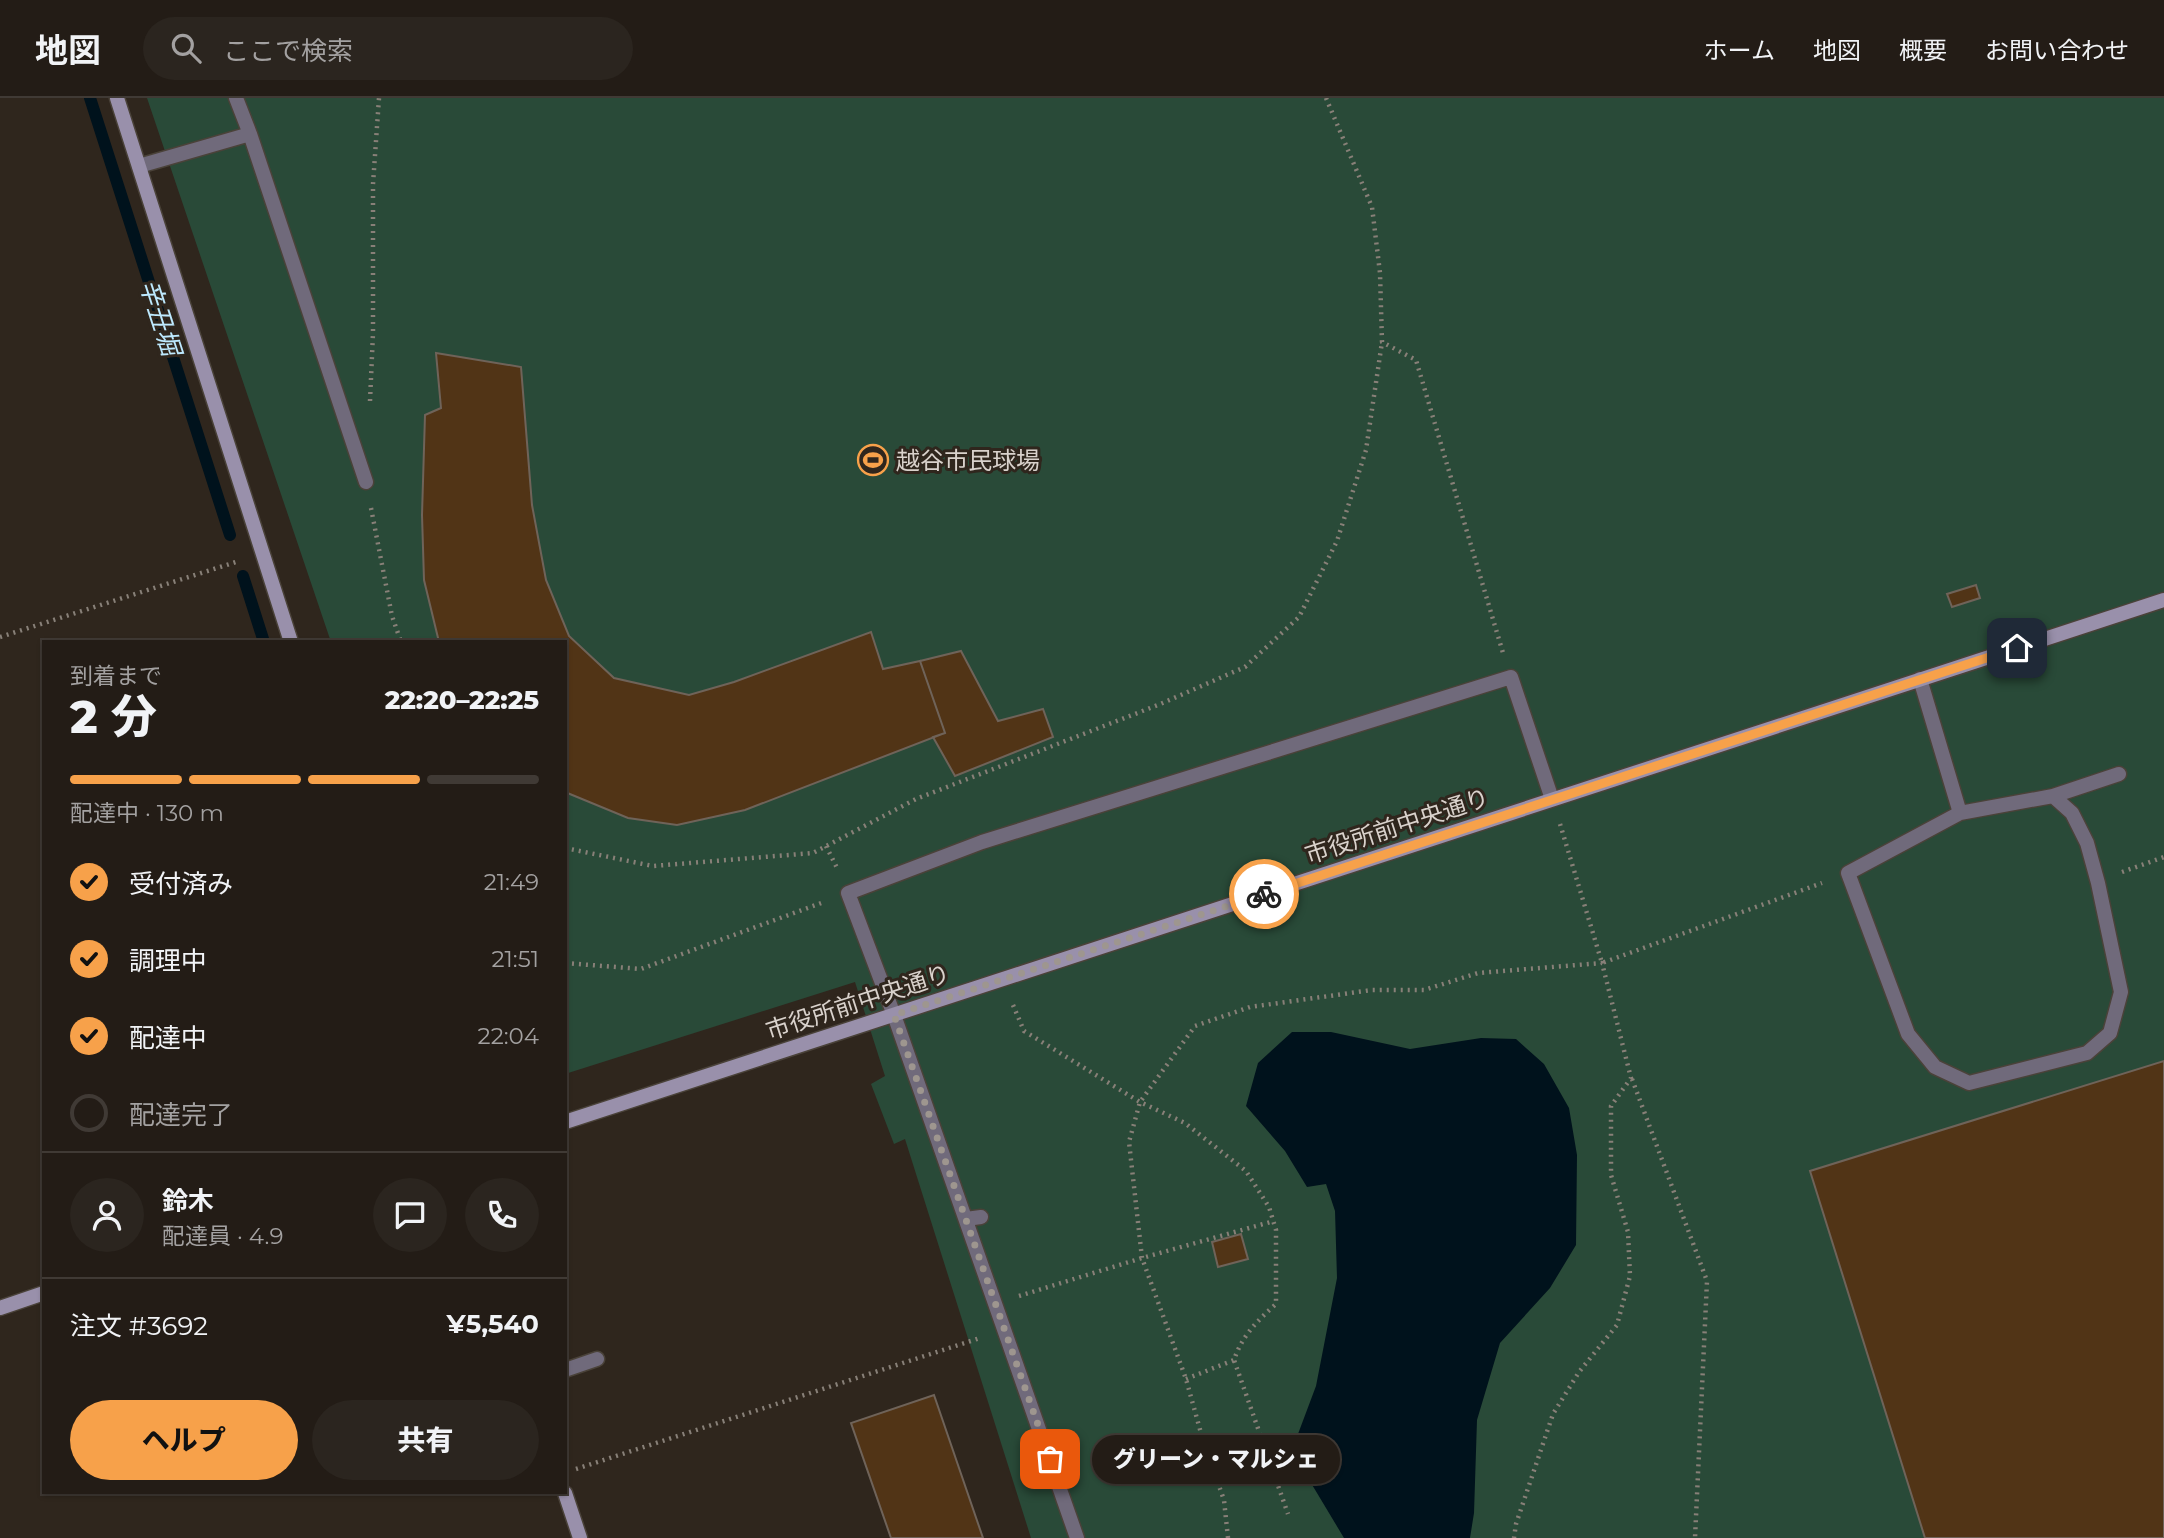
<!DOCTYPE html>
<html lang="ja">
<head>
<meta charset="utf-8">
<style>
  :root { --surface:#231c16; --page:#2b251f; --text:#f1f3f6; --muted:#a3a1a1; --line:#403a35; --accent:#f7a14a }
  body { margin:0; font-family:Montserrat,"Noto Sans JP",sans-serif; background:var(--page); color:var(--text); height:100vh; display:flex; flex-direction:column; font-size:26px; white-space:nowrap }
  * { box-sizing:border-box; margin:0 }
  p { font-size:23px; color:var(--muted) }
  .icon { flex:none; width:38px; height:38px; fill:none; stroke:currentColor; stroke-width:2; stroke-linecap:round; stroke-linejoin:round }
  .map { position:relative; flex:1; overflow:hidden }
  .panel { position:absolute; left:42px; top:542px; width:525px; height:854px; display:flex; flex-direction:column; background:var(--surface); border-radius:0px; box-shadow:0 2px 5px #0004,0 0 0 2px var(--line) }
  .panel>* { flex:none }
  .pin { position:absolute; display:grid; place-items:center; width:60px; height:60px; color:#fff; margin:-30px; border-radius:14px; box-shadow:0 4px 10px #0006 }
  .courier { position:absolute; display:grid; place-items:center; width:70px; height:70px; margin:-35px; border:5px solid #f7a14a; border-radius:50%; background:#fff; color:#222; box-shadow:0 2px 9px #0007 }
  .bubble { position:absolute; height:49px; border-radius:24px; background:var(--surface); box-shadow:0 2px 5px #0004,0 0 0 2px var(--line); font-size:23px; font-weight:800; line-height:49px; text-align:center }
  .summary em { font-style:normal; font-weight:800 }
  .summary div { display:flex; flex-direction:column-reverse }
  .summary { display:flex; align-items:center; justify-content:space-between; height:119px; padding:0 28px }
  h1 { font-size:46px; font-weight:800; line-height:52px }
  .bar { display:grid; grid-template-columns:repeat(4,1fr); gap:10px 7px; align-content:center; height:84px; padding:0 28px }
  .bar i { height:9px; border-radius:5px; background:var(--line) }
  .bar .selected { background:var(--accent) }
  .bar p { grid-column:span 4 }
  .line { display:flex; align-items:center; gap:18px; padding:0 28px; border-top:2px solid var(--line) }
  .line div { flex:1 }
  .round { display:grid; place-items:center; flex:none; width:74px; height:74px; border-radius:37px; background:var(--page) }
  ol { padding:0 28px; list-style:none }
  li { display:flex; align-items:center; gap:21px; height:77px }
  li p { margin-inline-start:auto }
  li .icon { padding:7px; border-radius:50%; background:var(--accent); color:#111; stroke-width:4 }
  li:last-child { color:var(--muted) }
  li i { width:38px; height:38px; border:4px solid var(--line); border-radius:50% }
  .cta { display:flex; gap:14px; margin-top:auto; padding:14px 28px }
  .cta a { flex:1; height:80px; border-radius:42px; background:var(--accent); color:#111; font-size:28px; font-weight:800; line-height:80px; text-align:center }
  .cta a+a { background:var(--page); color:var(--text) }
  header { display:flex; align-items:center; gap:42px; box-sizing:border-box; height:98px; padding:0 35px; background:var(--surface); border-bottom:2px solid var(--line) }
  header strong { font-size:33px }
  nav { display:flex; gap:38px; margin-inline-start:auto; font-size:24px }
  .search { width:490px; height:63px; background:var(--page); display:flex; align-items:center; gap:18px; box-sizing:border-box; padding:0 24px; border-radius:38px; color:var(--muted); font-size:26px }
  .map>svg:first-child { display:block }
</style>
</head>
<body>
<header>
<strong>地図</strong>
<div class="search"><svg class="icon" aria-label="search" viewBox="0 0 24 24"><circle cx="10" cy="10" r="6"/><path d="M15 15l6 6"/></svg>ここで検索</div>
<nav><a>ホーム</a><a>地図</a><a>概要</a><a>お問い合わせ</a></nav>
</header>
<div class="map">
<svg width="2164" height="1440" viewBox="0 0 2164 1440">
  <rect width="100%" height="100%" fill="#2f261d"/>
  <path fill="#294a38" d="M147,0H2164V1440H1031L905,1041L894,1046L871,986L885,978L855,884L565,976V544H331Z"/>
  <path fill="#00121c" d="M1292,934H1331L1410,951L1481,940L1516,941L1544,966L1569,1010L1577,1057L1576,1147L1550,1190L1500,1245L1477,1322L1474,1415L1470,1440H1344L1311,1385L1295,1344L1316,1288L1337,1180L1335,1113L1326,1086L1307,1089L1285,1053L1246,1008L1258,965Z"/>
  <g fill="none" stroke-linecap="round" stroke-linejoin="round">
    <path stroke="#00121c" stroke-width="12" d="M90,0L230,437
      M243,478L264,544"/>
  </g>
  <path fill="#513416" stroke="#6f6359" stroke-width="2" d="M436,255L521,269L532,407L546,482L569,538L614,580L689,597L734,584L871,534L883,571L920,563L945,635L745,712L677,727L628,720L565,694V544H439L424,482L422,417L425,317L441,310Z
    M1976,487L1980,500L1952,509L1947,496Z
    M961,553L998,623L1043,611L1053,639L955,678L933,639L945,635L920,563Z
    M2164,963V1440H1925L1810,1073Z
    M1241,1136L1248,1161L1218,1169L1212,1144Z
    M934,1297L983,1440H891L851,1325Z"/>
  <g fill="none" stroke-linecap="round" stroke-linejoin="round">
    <g stroke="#4a4239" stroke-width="17">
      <path id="lane" d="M250,36L366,384
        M139,68L250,36L236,0
        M1920,581L1960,715L2053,698L2072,715L2087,745L2098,785L2121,894L2110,935L2087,955L1969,985L1935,969L1908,936L1848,775L1960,715
        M2053,698L2119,676
        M966,1121L981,1119
        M565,1272L597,1261
        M1077,1440L894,917L848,795L982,744L1511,579L1552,701"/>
    </g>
    <g stroke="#4a4239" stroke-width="17">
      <path id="secondary" d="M117,0L291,544
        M565,1024L2164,502
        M0,1210L44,1195
        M565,1395L580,1440"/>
    </g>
    <path stroke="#888078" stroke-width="4.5" stroke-dasharray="2 5" stroke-linecap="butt" d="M1326,0L1372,109L1380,175L1382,244L1416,262L1503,555
      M370,303L373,235V86L379,0
      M371,410L392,518L401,544
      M0,539L239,463
      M1560,726L1602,865L1822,785
      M826,748L838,772
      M565,750L653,768L813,755L916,701L1158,607L1245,569L1299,519L1337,443L1366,352L1382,244
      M2122,774L2164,759
      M565,865L641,871L824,804
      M1013,907L1024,933L1140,1004L1185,1025L1246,1073L1269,1109L1276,1132V1206C1257,1223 1242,1238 1234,1262L1288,1416
      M1632,981L1707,1183L1695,1440
      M1019,1198L1142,1160L1274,1123
      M1186,1281L1234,1262
      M576,1371L980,1240
      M1228,1440L1224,1402L1204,1346L1186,1281L1142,1160L1129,1044L1140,1004L1195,928L1250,909L1372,892H1424L1478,875L1602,865L1631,980L1611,1008V1077L1628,1134L1630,1178L1617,1227L1579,1274L1553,1316L1516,1426L1514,1440"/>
    <use href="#lane" stroke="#706a7b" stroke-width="14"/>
    <use href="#secondary" stroke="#9990ab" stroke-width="14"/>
  </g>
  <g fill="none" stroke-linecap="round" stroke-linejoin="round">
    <path stroke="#9e968f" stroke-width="7" stroke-dasharray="0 12.6" d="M1050,1361L894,917L1264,796"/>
    <path stroke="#f7a14a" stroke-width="9" d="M1264,796L2017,550"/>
  </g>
  <defs>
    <g id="stadium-ring" transform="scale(1.575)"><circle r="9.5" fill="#2f261d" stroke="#f7a14a" stroke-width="1.5"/><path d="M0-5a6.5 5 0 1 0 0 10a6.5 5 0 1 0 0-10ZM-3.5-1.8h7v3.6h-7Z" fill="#f7a14a"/></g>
  </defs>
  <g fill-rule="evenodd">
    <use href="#stadium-ring" x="873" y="362"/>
  </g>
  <g text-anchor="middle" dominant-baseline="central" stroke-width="6" stroke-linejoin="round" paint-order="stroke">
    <g font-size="24" fill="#d9d2cc" stroke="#2f261d" text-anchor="start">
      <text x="896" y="362">越谷市民球場</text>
    </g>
    <g font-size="24" fill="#d9d2cc" stroke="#2f261d">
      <text transform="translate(1397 728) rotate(-18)">市役所前中央通り</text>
      <text transform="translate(858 904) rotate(-18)">市役所前中央通り</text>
    </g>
    <g font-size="26" font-style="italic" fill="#beeaff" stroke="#2f261d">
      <text transform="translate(160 219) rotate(72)">辛丑堀</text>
    </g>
  </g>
</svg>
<div class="pin" style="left:1050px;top:1361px;background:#ea580c"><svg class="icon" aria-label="bag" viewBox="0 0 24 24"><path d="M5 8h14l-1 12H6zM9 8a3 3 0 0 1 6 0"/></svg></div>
<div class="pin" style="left:2017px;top:550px;background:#1f2937"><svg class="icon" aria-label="home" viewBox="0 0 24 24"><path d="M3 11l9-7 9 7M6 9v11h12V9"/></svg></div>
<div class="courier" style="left:1264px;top:796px"><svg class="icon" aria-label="bike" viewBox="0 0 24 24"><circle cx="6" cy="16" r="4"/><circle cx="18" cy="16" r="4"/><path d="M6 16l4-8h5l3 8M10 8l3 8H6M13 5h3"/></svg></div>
<div class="bubble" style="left:1092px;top:1337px;width:248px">グリーン・マルシェ</div>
<section class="panel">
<div class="summary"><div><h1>2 分</h1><p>到着まで</p></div><em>22:20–22:25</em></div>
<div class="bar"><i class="selected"></i><i class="selected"></i><i class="selected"></i><i></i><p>配達中 · 130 m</p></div>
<ol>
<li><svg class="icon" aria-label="check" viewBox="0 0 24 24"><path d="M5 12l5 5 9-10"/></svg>受付済み<p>21:49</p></li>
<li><svg class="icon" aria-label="check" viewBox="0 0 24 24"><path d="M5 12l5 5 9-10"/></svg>調理中<p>21:51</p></li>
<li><svg class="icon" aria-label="check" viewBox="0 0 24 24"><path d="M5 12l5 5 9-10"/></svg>配達中<p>22:04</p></li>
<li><i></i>配達完了</li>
</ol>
<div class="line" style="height:126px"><a class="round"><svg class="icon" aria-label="person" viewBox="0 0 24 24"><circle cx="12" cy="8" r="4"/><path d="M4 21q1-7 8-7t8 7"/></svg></a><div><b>鈴木</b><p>配達員 · 4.9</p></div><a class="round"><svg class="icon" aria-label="chat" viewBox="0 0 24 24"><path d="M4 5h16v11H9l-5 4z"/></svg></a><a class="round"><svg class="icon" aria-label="phone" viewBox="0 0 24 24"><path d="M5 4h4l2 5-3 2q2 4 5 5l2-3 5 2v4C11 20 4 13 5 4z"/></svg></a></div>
<div class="line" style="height:91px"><div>注文 #3692</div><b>¥5,540</b></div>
<div class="cta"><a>ヘルプ</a><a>共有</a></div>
</section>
</div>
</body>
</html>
